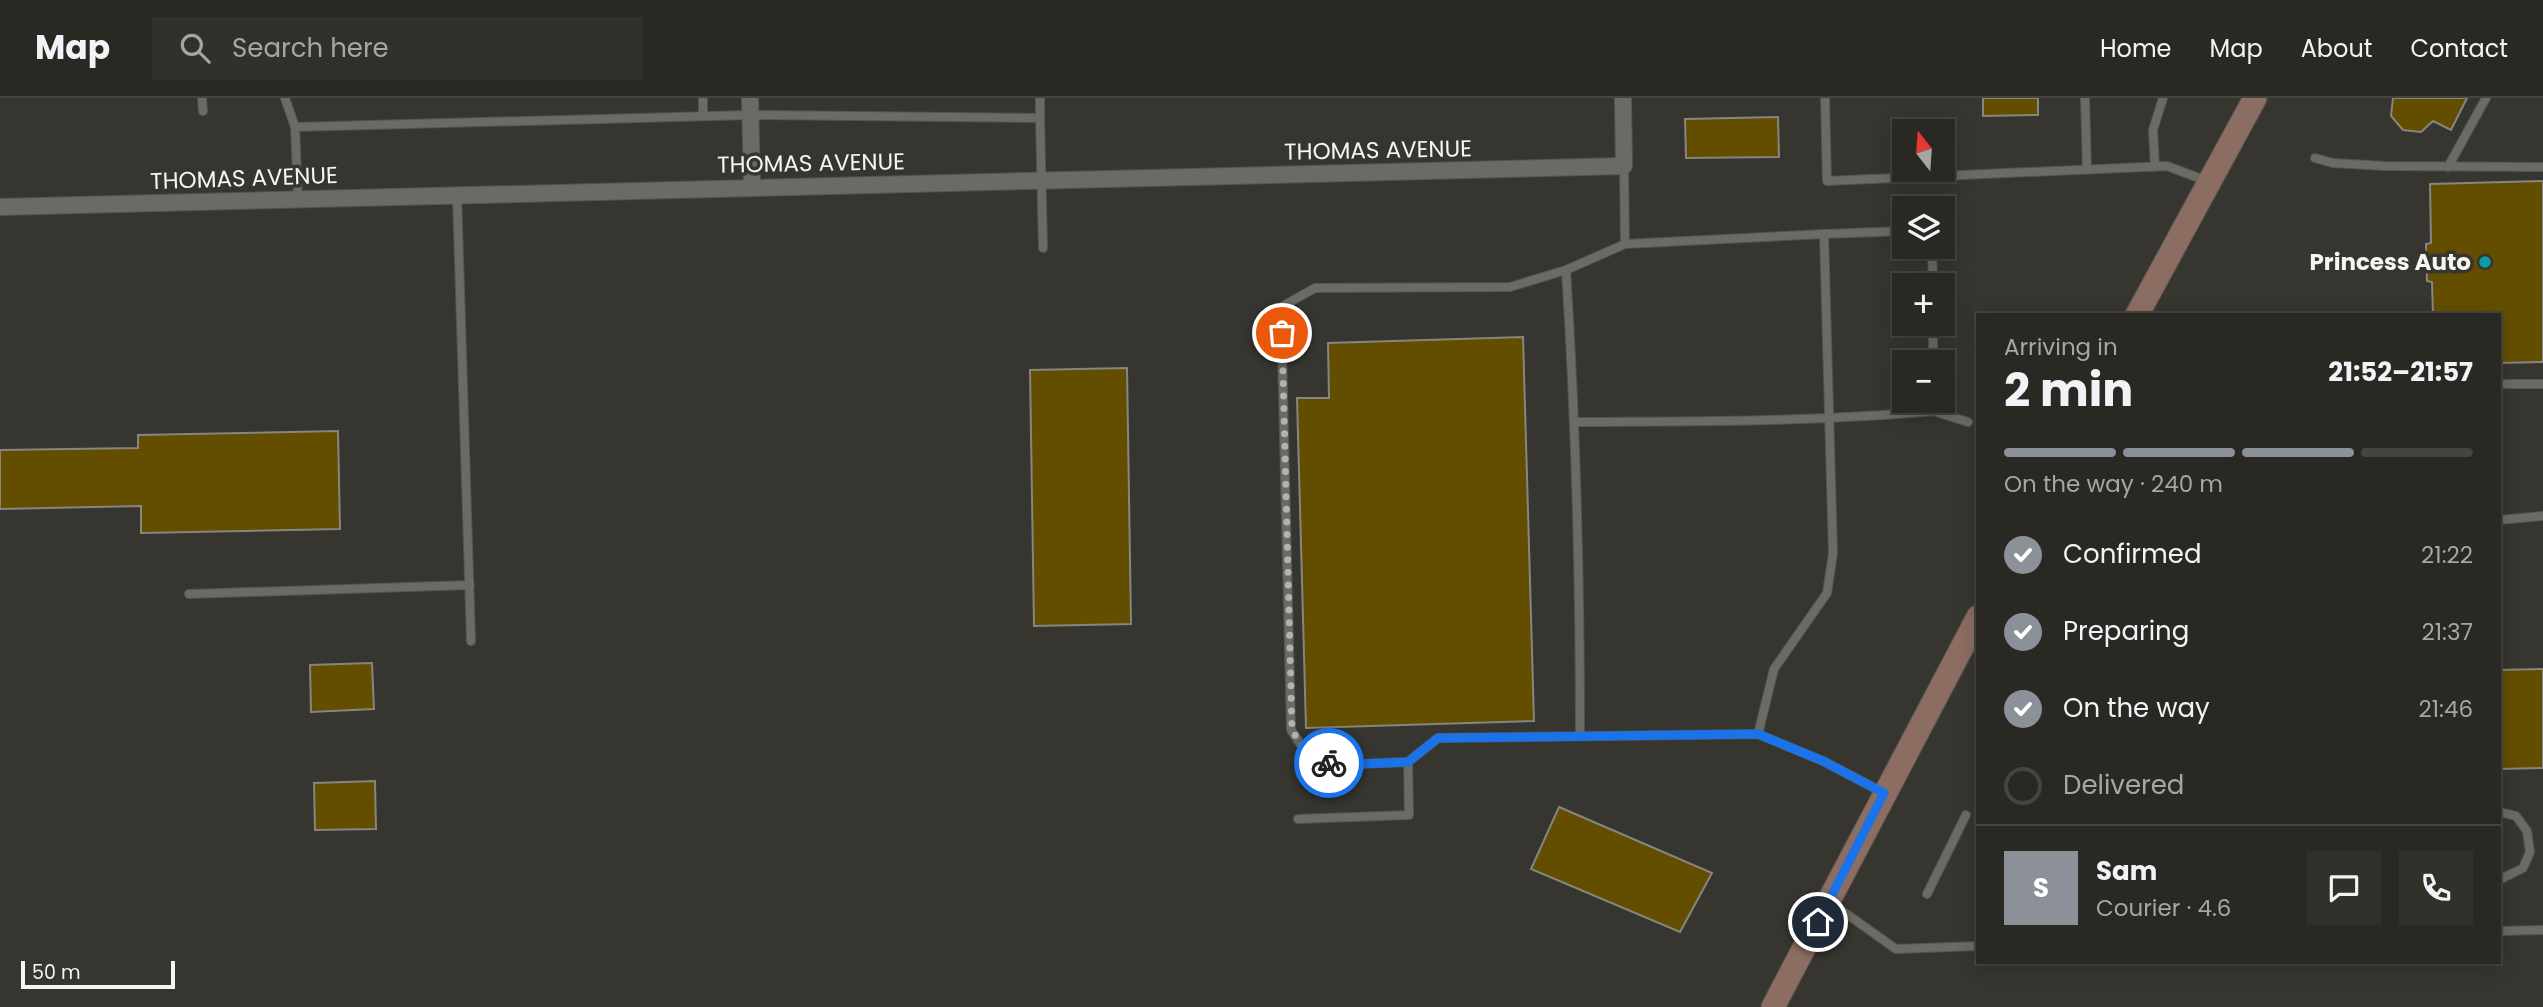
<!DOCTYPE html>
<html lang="en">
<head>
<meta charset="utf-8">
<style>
  :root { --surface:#292823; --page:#31302b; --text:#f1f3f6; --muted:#a5a6a6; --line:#454441; --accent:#8c9099 }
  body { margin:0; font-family:Poppins,sans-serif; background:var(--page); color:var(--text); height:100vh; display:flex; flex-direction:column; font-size:26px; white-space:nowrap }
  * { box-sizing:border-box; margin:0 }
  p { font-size:23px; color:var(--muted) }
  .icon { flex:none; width:38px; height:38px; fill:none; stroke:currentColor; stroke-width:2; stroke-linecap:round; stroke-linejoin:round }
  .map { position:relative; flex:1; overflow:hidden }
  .panel { position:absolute; left:1976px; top:215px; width:525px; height:651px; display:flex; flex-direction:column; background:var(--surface); border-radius:0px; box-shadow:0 4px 18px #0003,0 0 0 2px var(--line) }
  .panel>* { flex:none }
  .needle { width:46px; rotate:343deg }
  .controls { position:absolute; left:1892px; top:21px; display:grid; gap:14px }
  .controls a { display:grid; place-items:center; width:63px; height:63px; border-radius:0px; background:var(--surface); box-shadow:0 4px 18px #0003,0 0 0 2px var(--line); font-size:35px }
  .scale { position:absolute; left:21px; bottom:18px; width:154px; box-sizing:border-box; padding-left:7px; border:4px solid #f6f5f1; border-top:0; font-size:19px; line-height:24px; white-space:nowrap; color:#f6f5f1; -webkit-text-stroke:5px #37352f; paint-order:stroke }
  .pin { position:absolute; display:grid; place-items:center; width:60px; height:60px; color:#fff; margin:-30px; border:4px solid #fff; border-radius:50%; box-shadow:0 2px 7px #0007 }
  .courier { position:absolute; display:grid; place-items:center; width:70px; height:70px; margin:-35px; border:5px solid #1a73e8; border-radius:50%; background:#fff; color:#222; box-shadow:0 2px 9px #0007 }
  .head em { font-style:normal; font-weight:700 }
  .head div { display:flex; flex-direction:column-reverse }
  .head { display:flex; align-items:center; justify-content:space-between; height:119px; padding:0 28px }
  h1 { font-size:46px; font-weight:700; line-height:52px }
  .bar { display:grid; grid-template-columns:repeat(4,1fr); gap:10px 7px; align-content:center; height:84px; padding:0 28px }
  .bar i { height:9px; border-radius:5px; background:var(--line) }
  .bar .active { background:var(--accent) }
  .bar p { grid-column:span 4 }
  .line { display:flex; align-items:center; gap:18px; padding:0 28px; border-top:2px solid var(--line) }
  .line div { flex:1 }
  .round { display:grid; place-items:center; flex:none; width:74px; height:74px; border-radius:0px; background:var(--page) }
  ol { padding:0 28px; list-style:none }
  li { display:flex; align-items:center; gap:21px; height:77px }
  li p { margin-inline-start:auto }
  li .icon { padding:7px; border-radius:50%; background:var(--accent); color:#fff; stroke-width:4 }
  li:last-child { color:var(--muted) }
  li i { width:38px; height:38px; border:4px solid var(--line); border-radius:50% }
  header { display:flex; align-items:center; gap:42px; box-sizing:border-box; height:98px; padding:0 35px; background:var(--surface); border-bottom:2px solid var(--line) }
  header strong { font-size:33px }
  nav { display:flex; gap:38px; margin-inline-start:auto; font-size:24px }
  .search { width:490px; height:63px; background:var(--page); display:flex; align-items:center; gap:18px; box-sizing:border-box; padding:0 24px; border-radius:0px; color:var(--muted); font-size:26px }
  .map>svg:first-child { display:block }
</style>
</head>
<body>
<header>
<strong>Map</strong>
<div class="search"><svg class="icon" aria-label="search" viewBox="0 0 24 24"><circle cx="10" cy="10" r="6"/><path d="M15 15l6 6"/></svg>Search here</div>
<nav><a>Home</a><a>Map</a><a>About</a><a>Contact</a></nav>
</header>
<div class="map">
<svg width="2543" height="909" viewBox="0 0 2543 909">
  <rect width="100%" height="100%" fill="#37352f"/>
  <path fill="#634e00" stroke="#87857f" stroke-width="2" d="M1983,0H2038V17L1983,18Z
    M2393,0H2467L2451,32L2433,23L2421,34L2403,32L2391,18Z
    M1778,19L1779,59L1686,60L1685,21Z
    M2543,83V264L2499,265V217H2433L2432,184L2427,183L2426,146L2431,145L2430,86Z
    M1523,239L1534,623L1306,630L1297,300H1329L1328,245Z
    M1127,270L1131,526L1034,528L1030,272Z
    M338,333L340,431L141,435V408L0,411V352L138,350V337Z
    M372,565L374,611L311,614L310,567Z
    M2543,571V670L2499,671V572Z
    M375,683L376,731L315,732L314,685Z
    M1559,709L1712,775L1680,834L1531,771Z"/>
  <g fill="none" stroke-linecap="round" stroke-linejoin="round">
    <g stroke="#565450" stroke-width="10">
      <path id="lane" d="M202,0L203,13
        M285,0L295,29L298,101
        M703,0V18
        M1040,0V20
        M1825,0L1827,83L2167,68L2207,83
        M2085,0L2087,72
        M295,29L750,17L1040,20L1043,150
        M2315,60L2333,65L2385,68L2543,69
        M1624,68L1625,146
        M2155,69L2153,32L2163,0
        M2448,69L2486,0
        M457,97L471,543
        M1932,149L1933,187
        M1566,172C1576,327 1580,481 1580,637
        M1933,226V264
        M2499,286H2543
        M1933,313L1968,324
        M1575,324C1694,323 1814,324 1933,313V303
        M2499,422L2543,418
        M189,496L470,487
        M1408,664L1438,640L1758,636
        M1884,695L1823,663L1758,636L1774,571L1827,495L1833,455L1824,136L1904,133
        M2499,714L2516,718L2527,733L2530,754L2523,770L2499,782
        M1298,721L1409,717L1408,664L1335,667L1307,656L1291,632L1281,209L1315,190L1510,189L1566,172L1625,146L1824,136
        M1927,796L1966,717
        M1831,805L1896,851L1978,848
        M2499,833L2543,832"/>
    </g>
    <g stroke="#565450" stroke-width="18">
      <path id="street" d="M750,0L752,89
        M0,109L1624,68L1623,0"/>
    </g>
    <g stroke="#565450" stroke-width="25">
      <path id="secondary" d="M2137,217L2255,0
        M1773,909L1978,519"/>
    </g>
    <use href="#lane" stroke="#6c6a64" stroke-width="8"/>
    <use href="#street" stroke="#6c6a64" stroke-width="16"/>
    <use href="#secondary" stroke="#8c6d62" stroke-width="23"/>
  </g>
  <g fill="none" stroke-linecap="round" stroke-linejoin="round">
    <path stroke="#b3b2ad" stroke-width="7" stroke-dasharray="0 12.6" d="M1282,235L1292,632L1307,656L1329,665"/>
    <path stroke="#1a73e8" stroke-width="9" d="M1329,665L1335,667L1408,664L1438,640L1758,636L1823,663L1884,695L1818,824"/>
  </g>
  <circle fill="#0f9aa8" stroke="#37352f" stroke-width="2.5" cx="2485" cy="164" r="7"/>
  <g text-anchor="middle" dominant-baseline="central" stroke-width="7" stroke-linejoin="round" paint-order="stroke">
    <g font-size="23" fill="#f6f5f1" stroke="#37352f">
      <text transform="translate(1378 52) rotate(-1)">THOMAS AVENUE</text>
      <text transform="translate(811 65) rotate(-1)">THOMAS AVENUE</text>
      <text transform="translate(244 80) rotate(-2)">THOMAS AVENUE</text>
    </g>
    <g font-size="23" font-weight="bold" fill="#f6f5f1" stroke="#37352f" text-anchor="end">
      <text x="2471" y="164">Princess Auto</text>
    </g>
  </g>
</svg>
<div class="controls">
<a><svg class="needle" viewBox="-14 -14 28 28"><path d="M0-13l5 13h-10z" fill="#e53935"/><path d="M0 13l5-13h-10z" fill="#a5a6a6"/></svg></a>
<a><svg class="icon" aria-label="layers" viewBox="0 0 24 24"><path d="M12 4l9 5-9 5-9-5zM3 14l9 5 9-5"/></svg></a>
<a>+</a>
<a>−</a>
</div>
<div class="scale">50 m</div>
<div class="pin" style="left:1282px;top:235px;background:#ea580c"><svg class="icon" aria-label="bag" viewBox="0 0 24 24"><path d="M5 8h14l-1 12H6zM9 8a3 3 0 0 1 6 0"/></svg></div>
<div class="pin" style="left:1818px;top:824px;background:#1f2937"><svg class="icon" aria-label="home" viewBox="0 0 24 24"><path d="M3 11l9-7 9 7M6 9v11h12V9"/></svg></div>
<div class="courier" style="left:1329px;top:665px"><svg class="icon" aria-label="bike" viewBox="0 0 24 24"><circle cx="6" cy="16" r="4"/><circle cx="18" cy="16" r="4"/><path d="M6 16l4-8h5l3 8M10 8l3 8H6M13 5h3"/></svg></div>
<section class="panel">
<div class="head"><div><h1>2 min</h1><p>Arriving in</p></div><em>21:52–21:57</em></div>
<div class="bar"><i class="active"></i><i class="active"></i><i class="active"></i><i></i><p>On the way · 240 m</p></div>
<ol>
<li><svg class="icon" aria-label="check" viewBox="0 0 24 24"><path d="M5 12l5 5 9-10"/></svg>Confirmed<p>21:22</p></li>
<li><svg class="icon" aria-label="check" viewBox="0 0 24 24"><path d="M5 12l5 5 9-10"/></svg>Preparing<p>21:37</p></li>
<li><svg class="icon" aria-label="check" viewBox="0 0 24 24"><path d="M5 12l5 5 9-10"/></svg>On the way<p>21:46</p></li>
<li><i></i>Delivered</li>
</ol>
<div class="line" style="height:126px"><b class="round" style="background:var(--accent);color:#fff">S</b><div><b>Sam</b><p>Courier · 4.6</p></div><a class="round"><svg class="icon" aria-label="chat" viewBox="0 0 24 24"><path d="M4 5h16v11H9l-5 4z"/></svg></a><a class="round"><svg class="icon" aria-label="phone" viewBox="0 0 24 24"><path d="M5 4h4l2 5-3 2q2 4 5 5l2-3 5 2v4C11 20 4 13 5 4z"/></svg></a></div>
</section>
</div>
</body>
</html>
